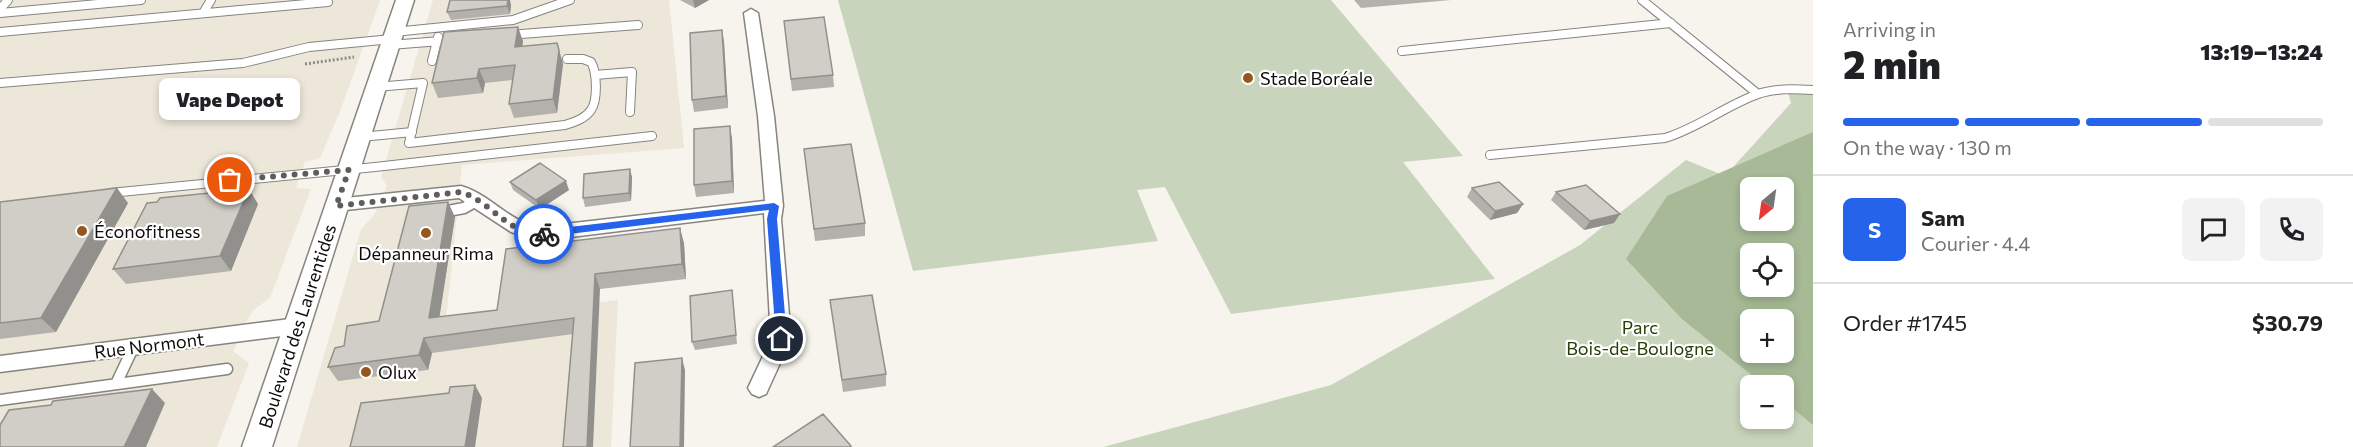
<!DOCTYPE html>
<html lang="en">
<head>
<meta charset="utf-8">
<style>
  :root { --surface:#fff; --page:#f2f2f2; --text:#202124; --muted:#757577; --line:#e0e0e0; --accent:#2563eb }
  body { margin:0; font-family:Commissioner,sans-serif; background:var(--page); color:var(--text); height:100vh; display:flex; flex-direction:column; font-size:22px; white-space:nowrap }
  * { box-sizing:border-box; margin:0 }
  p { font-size:20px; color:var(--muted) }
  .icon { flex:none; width:33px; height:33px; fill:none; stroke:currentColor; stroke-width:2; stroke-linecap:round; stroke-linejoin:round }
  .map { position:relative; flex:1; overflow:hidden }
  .panel { display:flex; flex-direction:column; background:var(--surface); width:540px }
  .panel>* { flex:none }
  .needle { width:39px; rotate:209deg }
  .controls { position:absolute; left:1740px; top:177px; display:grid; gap:12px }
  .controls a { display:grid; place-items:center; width:54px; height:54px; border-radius:9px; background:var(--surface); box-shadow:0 3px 9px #0003; font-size:30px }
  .pin { position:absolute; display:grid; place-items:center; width:51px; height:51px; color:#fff; margin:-26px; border:3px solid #fff; border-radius:50%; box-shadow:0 2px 6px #0007 }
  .courier { position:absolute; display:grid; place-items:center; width:60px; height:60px; margin:-30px; border:4px solid #2563eb; border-radius:50%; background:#fff; color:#222; box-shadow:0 2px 8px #0007 }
  .bubble { position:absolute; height:42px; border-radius:9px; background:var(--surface); box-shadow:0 3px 9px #0003; font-size:20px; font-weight:800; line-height:42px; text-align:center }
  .head em { font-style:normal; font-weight:800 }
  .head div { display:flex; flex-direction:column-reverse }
  .head { display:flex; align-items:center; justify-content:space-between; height:102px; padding:0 30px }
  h1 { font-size:39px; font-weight:800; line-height:45px }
  .bar { display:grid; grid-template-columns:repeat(4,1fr); gap:9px 6px; align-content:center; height:72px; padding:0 30px }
  .bar i { height:8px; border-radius:4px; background:var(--line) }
  .bar .current { background:var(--accent) }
  .bar p { grid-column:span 4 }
  .line { display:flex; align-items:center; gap:15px; padding:0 30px; border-top:2px solid var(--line) }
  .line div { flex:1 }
  .round { display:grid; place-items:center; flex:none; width:63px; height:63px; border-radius:9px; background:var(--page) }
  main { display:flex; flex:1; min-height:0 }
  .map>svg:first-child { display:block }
</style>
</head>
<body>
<main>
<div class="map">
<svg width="1813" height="447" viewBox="0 0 1813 447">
  <rect width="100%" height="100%" fill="#f6f4ed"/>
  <path fill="#ece7d9" d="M0,0H380L341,109L320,158L305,162L296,188L311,189L270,298L252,311L233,351L249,363L217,447H0Z
    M433,0H669L684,148L462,165L446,321L618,300L611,447H297L361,229L374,215L387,186L381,177Z"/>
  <path fill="#c8d4bb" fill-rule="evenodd" d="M838,0H1331L1463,156L1403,162L1495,279L1231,314L1165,187L1137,190L1158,241L913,271Z
    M1787,89L1813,90V447H1103L1331,385L1580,245L1686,160L1725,176L1791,103ZM1750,188H1784V220H1750ZM1750,254H1784V286H1750ZM1750,320H1784V352H1750ZM1750,386H1784V418H1750Z"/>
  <path fill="#a7b996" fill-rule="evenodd" d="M1813,132V425L1784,401V386L1764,385L1682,319L1626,259L1667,196ZM1750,188H1784V220H1750ZM1750,254H1784V286H1750ZM1750,320H1784V352H1750Z"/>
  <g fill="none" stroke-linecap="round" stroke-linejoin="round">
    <g stroke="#86847e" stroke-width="10">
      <path id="service-far1" d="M1642,0L1758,94
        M0,9L8,0
        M0,13L141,0
        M203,13L211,0
        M0,32L328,2
        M394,32L513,20L570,0
        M508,35L638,25
        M390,45L453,40
        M1402,51L1671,23
        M432,61L438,37
        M595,75L632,72L630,112
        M0,83L243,63L309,47L392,39
        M376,87L423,83L409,143L565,125C574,122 585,119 591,110C598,100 597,72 591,62L583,59H567
        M361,137L412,132
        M1490,155L1665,138C1698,128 1725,106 1758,94C1775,88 1795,89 1813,90
        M110,193L375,167L652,136"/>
    </g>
    <g stroke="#86847e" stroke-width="13">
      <path id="service" d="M448,211L464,208L478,200
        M116,384L133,348
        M0,400L227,369"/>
    </g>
    <g stroke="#86847e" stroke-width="3">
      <path id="minor" d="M751,9L758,13L774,116L783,206L781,219L791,339L766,394L759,397L752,394L748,388L771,339L764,213L539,241L511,232L459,198L336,211L330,209L327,205L330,201L336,199L461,186C490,194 509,222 539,227L765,201L758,116L744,13Z
        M298,318L305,321L308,326L305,331L298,334L0,372V356Z"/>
    </g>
    <g stroke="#86847e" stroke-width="3">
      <path id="secondary" d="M396,0H414L272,447H242Z"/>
    </g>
    <path stroke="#8e8c88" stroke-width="3" stroke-dasharray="2 2" stroke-linecap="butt" d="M305,64L354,57"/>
    <use href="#service-far1" stroke="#fff" stroke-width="8"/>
    <use href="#service" stroke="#fff" stroke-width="10"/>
    <use href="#minor" fill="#fff" fill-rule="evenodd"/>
    <use href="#secondary" fill="#fff" fill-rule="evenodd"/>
  </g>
  <path fill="#b4b1ac" d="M680,0H709L695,8Z
    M1354,0H1451L1361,8Z
    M511,5L510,14L451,20L447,12Z
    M784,21L833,75L834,87L792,91Z
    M722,30L724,42L728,108L694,112L692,100Z
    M523,41L522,47L557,43L563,64L557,113L514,118L509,104L513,80L485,83L483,93L438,98L432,83Z
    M732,138L734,193L696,197L694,185Z
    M804,149L865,223V236L815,241Z
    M632,177L631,201L585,207L583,198Z
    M510,182L569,190L540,209L513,190Z
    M1472,188L1523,204L1517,213L1490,220L1467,197Z
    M1556,192L1620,214L1614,223L1584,230L1551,200Z
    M0,202L128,203L56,332L0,339Z
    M258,204L231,271L126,284L113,269Z
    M455,217L439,317L497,310L506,249L684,243L686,279L600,289L573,334L432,353L428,370L338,381L328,367L344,346L379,321Z
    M733,299L737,344L695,350L692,342Z
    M830,300L886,374V386L843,392Z"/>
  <path fill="#92908c" d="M508,0H510L511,5L510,14L507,6Z
    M693,0H709L695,8Z
    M518,27L523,41L520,61L515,47Z
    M722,30L724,42L728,108L726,96Z
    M559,50L563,64L557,113L553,99Z
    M479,69L485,83L483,93L477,78Z
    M730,126L732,138L734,193L732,181Z
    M630,169L632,177L631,201L629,193Z
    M566,181L569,190L540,209L536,200Z
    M117,188L128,203L56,332L41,318Z
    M249,189L258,204L231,271L220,256Z
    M448,202L455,217L437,333L429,318Z
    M1523,204L1517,213L1490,220L1495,211Z
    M1620,214L1614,223L1584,230L1590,221Z
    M680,228L684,243L686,279L682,264Z
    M595,274L600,289L593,447H587Z
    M424,338L432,353L428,370L419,355Z
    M682,358L685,370L684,447H680Z
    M475,385L482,398L475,447H465Z
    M152,389L165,403L146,447H124Z"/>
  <path fill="#d1cec8" stroke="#92908c" stroke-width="1.5" d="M450,0H508L507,6L447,12Z
    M824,17L833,75L791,79L784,21Z
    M518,27L515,47L557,43L559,50L553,99L509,104L515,65L479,69L477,78L432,83L444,32Z
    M722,30L726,96L692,100L690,33Z
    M730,126L732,181L694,185V129Z
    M851,144L865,223L814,229L804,149Z
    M540,163L566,181L536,200L510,182Z
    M630,169L629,193L583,198L584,174Z
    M1499,182L1523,204L1495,211L1472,188Z
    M1586,185L1620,214L1590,221L1556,192Z
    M117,188L41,318L0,323V202Z
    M249,189L220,256L113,269L147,203L157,202L160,198Z
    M448,202L429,318L497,310L506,249L680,228L682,264L595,274L587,447H563L574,318L424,338L419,355L328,367L335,348L344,346L347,326L379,321L409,206Z
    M732,290L736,335L692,342L690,296Z
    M872,295L886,374L842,380L830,300Z
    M682,358L680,447H630L635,363Z
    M475,385L465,447H350L361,403L449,393L450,387Z
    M152,389L124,447H0V425L9,410L51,405L53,401Z
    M823,414L851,446L850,447H773Z"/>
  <path fill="#2563eb" d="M774,203L779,206L777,219L787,339L781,344L776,339L767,219L769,210L544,237L539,234L544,230Z"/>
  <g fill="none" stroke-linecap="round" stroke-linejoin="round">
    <path stroke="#5f5d59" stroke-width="6" stroke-dasharray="0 10.8" d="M230,180L349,170L336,206L461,192C492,202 509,236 544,234"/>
  </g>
  <g fill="#96571f" stroke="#fff" stroke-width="2">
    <circle cx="1248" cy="78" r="6"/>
    <circle cx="82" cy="231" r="6"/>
    <circle cx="426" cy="233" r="6"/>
    <circle cx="366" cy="372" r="6"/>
  </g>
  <g text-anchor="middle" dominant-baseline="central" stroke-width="4.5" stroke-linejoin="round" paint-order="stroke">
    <g font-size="18" fill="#0d0c0a" stroke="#fff" text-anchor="start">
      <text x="1260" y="78">Stade Boréale</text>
      <text x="94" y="231">Éconofitness</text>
      <text x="426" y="253" text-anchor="middle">Dépanneur Rima</text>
      <text x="378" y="372">Olux</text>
    </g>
    <g font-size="18" fill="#0d0c0a" stroke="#fff">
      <text transform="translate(297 326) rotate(-72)">Boulevard des Laurentides</text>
      <text transform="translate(149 345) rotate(-7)">Rue Normont</text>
    </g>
    <g font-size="18" fill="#283e07" stroke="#fff">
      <text x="1640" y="327">Parc<tspan x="1640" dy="21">Bois-de-Boulogne</tspan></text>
    </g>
  </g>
</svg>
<div class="controls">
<a><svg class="needle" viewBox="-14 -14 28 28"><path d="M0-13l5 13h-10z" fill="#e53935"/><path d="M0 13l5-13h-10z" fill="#757577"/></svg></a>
<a><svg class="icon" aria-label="locate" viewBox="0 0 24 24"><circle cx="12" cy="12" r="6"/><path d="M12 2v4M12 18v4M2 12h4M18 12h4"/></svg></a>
<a>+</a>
<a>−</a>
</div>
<div class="pin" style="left:230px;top:180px;background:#ea580c"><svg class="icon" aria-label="bag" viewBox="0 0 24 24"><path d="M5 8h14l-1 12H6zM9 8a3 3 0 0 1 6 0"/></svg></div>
<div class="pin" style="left:781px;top:339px;background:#1f2937"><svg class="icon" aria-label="home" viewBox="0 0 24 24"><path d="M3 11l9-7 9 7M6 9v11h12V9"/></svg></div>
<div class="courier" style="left:544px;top:234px"><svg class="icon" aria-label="bike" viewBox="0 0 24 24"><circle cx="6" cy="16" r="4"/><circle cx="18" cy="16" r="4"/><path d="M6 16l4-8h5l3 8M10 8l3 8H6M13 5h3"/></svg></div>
<div class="bubble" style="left:159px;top:78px;width:141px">Vape Depot</div>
</div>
<section class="panel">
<div class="head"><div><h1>2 min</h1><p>Arriving in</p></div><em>13:19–13:24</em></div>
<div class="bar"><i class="current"></i><i class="current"></i><i class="current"></i><i></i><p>On the way · 130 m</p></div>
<div class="line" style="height:108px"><b class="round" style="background:var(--accent);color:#fff">S</b><div><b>Sam</b><p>Courier · 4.4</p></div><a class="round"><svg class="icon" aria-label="chat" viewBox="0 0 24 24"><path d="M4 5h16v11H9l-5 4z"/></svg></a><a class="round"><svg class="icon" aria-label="phone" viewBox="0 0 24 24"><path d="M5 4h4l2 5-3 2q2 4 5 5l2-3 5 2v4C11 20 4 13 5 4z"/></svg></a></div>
<div class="line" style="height:78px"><div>Order #1745</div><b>$30.79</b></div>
</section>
</main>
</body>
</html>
